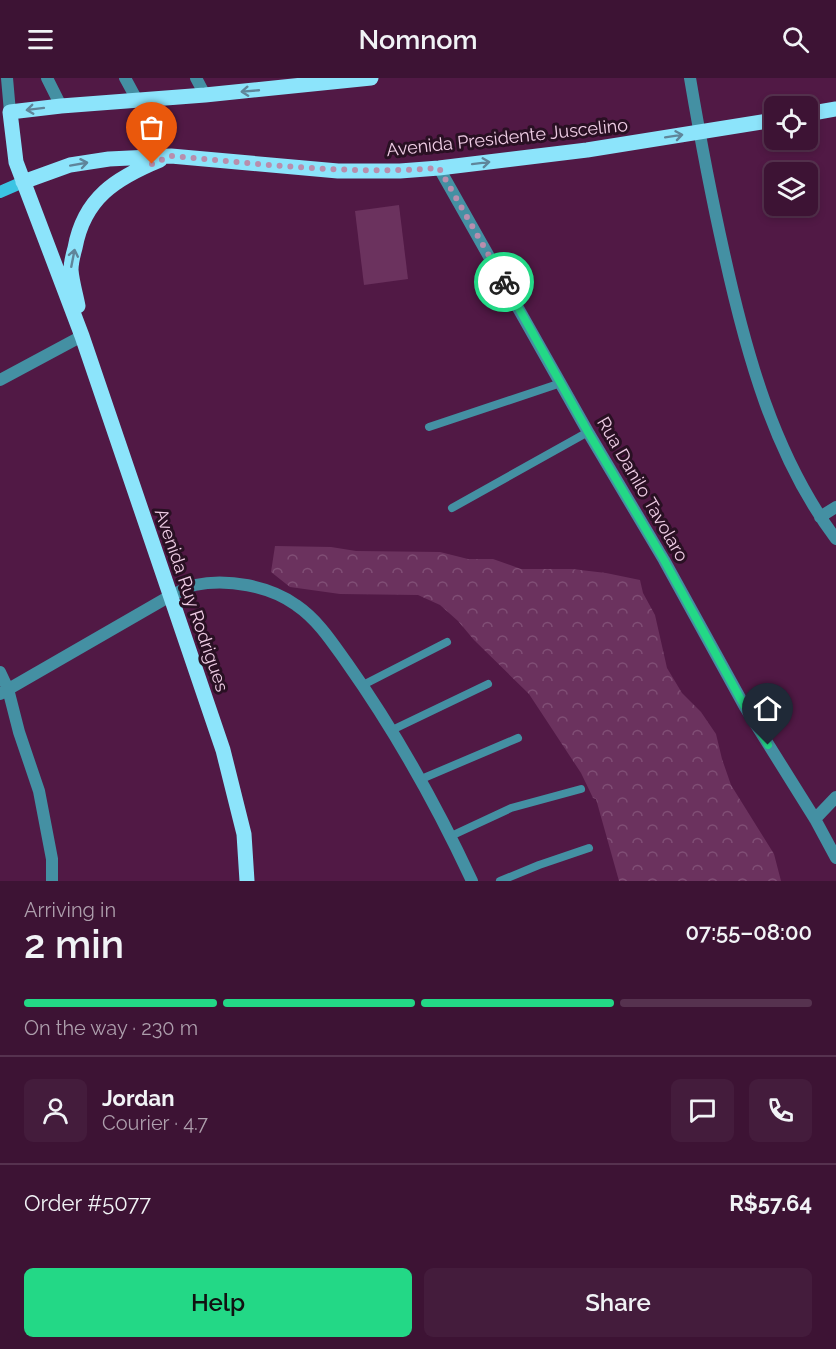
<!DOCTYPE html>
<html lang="en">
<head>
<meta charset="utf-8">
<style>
  :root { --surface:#3d1334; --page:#441c3c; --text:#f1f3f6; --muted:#ad9eac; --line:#56324f; --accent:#23d886 }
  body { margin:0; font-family:Raleway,sans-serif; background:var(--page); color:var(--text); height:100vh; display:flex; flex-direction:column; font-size:22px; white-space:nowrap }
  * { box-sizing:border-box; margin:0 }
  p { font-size:20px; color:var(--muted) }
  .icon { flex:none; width:33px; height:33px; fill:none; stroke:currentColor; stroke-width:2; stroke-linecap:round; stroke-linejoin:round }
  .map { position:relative; height:803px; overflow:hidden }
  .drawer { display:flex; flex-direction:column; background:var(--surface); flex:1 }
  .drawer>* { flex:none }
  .tools { position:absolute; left:764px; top:18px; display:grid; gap:12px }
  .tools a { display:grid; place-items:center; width:54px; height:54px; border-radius:9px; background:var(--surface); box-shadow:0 3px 9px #0003,0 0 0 2px var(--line); font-size:30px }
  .pin { position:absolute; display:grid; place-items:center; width:51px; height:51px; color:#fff; margin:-62px -26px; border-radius:50% 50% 50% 0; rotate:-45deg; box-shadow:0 0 6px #0007 }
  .pin .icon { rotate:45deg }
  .courier { position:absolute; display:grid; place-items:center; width:60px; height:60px; margin:-30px; border:4px solid #23d886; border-radius:50%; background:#fff; color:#222; box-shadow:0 2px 8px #0007 }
  .head em { font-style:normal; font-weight:600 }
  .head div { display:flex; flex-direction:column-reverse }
  .head { display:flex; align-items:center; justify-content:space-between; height:102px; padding:0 24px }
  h1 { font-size:39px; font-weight:600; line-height:45px }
  .bar { display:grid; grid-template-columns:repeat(4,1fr); gap:9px 6px; align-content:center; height:72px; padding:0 24px }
  .bar i { height:8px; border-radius:4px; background:var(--line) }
  .bar .active { background:var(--accent) }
  .bar p { grid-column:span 4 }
  .line { display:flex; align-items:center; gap:15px; padding:0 24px; border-top:2px solid var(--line) }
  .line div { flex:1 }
  .round { display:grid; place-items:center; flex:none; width:63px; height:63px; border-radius:9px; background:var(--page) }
  .button { display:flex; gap:12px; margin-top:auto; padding:12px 24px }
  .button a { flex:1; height:69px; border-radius:9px; background:var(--accent); color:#111; font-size:24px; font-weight:600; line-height:69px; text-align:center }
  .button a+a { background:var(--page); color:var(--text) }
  header { display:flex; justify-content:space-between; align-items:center; height:78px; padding:0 24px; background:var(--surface); font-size:27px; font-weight:600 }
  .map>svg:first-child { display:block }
</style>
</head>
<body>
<header><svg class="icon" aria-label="menu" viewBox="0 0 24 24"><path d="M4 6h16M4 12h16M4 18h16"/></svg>Nomnom<svg class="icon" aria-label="search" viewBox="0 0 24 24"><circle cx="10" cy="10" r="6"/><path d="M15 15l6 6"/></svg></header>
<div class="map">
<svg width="836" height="803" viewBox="0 0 836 803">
  <defs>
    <pattern id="forest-crowns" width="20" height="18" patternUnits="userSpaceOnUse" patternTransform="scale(1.5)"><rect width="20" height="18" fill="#6b325e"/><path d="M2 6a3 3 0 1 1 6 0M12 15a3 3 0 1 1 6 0" fill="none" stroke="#804e75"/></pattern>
  </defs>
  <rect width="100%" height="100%" fill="#511945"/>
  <path fill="url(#forest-crowns)" d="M275,468L331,469L356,473L440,474L468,481H493L521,491H572L606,495L640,502L643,515L655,537L667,590L682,615L701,634L716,656L722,681L731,707L774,776L781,803H619L596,721L593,720L581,695L529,616L474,562L458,543L440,527L418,517L340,516L290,509L271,494Z"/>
  <path fill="#6b325e" d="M399,127L408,201L364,207L355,133Z"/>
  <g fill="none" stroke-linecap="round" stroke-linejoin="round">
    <path stroke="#4490a3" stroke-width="8" d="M429,349L561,305
      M452,430L588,354
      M363,607L447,564
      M390,653L488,606
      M419,702L518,660
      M451,758L511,730L581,711
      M500,803L539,787L589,770"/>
    <path stroke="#4490a3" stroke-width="12" d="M7,0L10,34
      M47,0L61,28
      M125,0L137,22
      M196,0L205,17
      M690,0C700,59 711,117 724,175C746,275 774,378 836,461
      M439,90L588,354L664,482L745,629L815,741L836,780
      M0,302L82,258
      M820,439L836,429
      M0,594L8,611L19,654L39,713L52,781V803
      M0,616L170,518C178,515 187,509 195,507C227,500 270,508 296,527C318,542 332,564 347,585C395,653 437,728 472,803
      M815,741L836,719"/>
    <path stroke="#3bc4e3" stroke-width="12" d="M0,114L23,104"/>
    <path stroke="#8ce4fb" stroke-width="15" d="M807,36L836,31
      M23,104L70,87L109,81L171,78L338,93H400L439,90L587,72L774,42
      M78,228C76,217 72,204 71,192C71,185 73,177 75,170C84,120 116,100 160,82
      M247,803L244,756L223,672L82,258L16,84L10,34L61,28L205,17L371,0"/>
  </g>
  <defs><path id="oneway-shaft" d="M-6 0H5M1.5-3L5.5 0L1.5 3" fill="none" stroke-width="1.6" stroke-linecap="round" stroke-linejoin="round" transform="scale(1.5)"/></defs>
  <g stroke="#5f859a">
    <use href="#oneway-shaft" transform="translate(250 13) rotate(175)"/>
    <use href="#oneway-shaft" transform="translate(35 31) rotate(173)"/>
    <use href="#oneway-shaft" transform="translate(674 58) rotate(-9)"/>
    <use href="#oneway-shaft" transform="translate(481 85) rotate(-7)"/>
    <use href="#oneway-shaft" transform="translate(79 86) rotate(-10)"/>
    <use href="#oneway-shaft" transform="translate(73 180) rotate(-79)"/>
  </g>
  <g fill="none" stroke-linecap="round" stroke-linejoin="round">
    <path stroke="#b88ead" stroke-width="6" stroke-dasharray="0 10.8" d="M152,86L171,78C261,86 349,97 439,90L504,204"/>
    <path stroke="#23d886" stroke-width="8" d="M504,204L588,354L664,482L745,629L768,667"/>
  </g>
  <g text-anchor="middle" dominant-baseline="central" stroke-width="6" stroke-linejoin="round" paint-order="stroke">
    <g font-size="18" fill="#efcde5" stroke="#291023">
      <text transform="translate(507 59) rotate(-6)">Avenida Presidente Juscelino</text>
      <text transform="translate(643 411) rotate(60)">Rua Danilo Tavolaro</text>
      <text transform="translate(192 522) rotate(71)">Avenida Ruy Rodrigues</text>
    </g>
  </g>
</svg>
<div class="tools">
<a><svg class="icon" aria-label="locate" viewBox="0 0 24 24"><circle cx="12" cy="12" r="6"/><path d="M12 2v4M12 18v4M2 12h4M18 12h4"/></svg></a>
<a><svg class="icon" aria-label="layers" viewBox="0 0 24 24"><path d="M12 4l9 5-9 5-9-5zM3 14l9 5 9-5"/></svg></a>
</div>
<div class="pin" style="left:152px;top:86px;background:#ea580c"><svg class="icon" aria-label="bag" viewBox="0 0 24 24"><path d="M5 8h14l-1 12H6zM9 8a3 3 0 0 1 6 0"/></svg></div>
<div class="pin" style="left:768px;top:667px;background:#1f2937"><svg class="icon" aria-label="home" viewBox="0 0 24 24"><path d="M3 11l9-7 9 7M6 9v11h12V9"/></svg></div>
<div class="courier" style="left:504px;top:204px"><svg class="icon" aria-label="bike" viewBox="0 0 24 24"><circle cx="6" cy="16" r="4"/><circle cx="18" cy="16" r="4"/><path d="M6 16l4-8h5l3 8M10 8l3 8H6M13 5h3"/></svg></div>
</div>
<section class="drawer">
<div class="head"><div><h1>2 min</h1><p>Arriving in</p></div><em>07:55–08:00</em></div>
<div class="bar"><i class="active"></i><i class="active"></i><i class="active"></i><i></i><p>On the way · 230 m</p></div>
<div class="line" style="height:108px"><a class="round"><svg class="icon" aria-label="person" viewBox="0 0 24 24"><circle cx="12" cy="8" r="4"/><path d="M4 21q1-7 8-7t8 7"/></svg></a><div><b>Jordan</b><p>Courier · 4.7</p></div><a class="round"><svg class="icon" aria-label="chat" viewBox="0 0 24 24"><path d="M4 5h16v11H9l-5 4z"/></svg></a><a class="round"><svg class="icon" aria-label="phone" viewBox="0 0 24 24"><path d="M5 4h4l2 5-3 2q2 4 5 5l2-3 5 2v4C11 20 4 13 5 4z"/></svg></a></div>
<div class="line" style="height:78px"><div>Order #5077</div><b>R$57.64</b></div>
<div class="button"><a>Help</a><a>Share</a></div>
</section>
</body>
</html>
